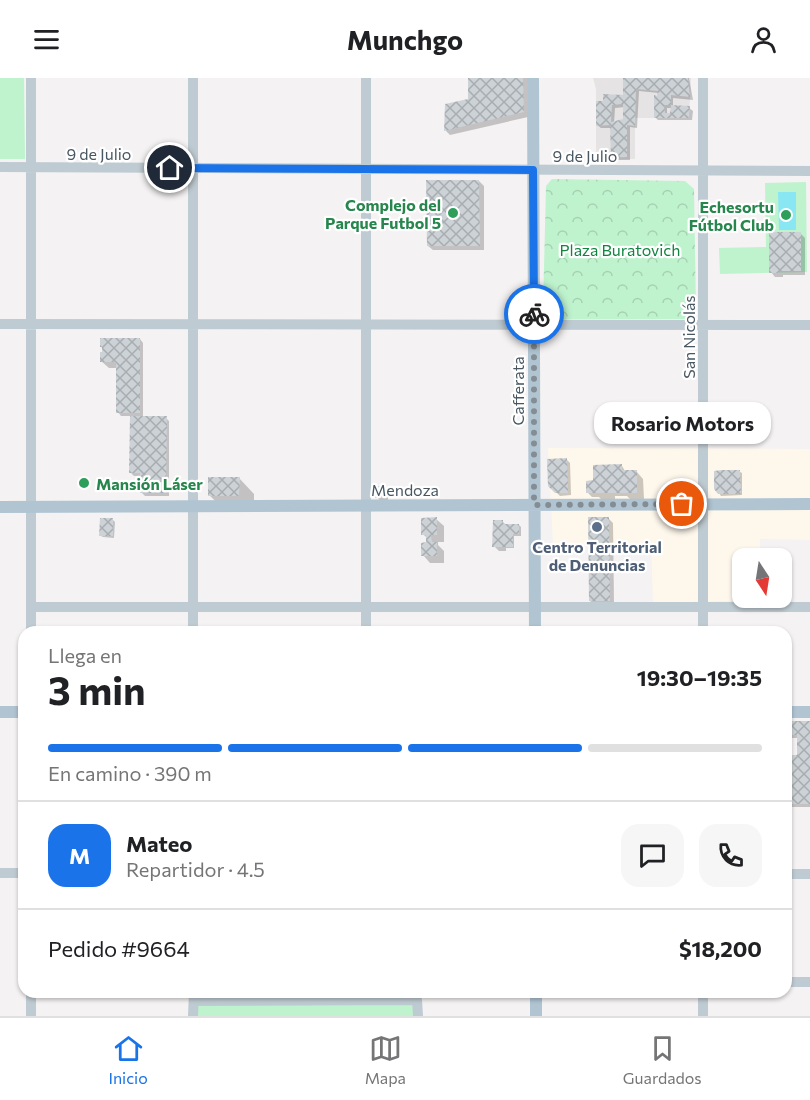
<!DOCTYPE html>
<html lang="es">
<head>
<meta charset="utf-8">
<style>
  :root { --surface:#fff; --page:#f6f6f6; --text:#202124; --muted:#757577; --line:#e0e0e0; --accent:#1a73e8 }
  body { margin:0; font-family:Commissioner,sans-serif; background:var(--page); color:var(--text); height:100vh; display:flex; flex-direction:column; font-size:22px; white-space:nowrap }
  * { box-sizing:border-box; margin:0 }
  p { font-size:20px; color:var(--muted) }
  .icon { flex:none; width:33px; height:33px; fill:none; stroke:currentColor; stroke-width:2; stroke-linecap:round; stroke-linejoin:round }
  .map { position:relative; flex:1; overflow:hidden }
  .drawer { position:absolute; left:18px; top:548px; width:774px; height:372px; display:flex; flex-direction:column; background:var(--surface); border-radius:18px; box-shadow:0 2px 4px #0004 }
  .drawer>* { flex:none }
  .needle { width:39px; rotate:168deg }
  .fabs { position:absolute; left:732px; top:470px; display:grid; gap:12px }
  .fabs a { display:grid; place-items:center; width:60px; height:60px; border-radius:12px; background:var(--surface); box-shadow:0 2px 4px #0004; font-size:30px }
  .pin { position:absolute; display:grid; place-items:center; width:51px; height:51px; color:#fff; margin:-26px; border:3px solid #fff; border-radius:50%; box-shadow:0 2px 6px #0007 }
  .courier { position:absolute; display:grid; place-items:center; width:60px; height:60px; margin:-30px; border:4px solid #1a73e8; border-radius:50%; background:#fff; color:#222; box-shadow:0 2px 8px #0007 }
  .bubble { position:absolute; height:42px; border-radius:18px; background:var(--surface); box-shadow:0 2px 4px #0004; font-size:20px; font-weight:700; line-height:42px; text-align:center }
  .summary em { font-style:normal; font-weight:700 }
  .summary div { display:flex; flex-direction:column-reverse }
  .summary { display:flex; align-items:center; justify-content:space-between; height:102px; padding:0 30px }
  h1 { font-size:39px; font-weight:700; line-height:45px }
  .bar { display:grid; grid-template-columns:repeat(4,1fr); gap:9px 6px; align-content:center; height:72px; padding:0 30px }
  .bar i { height:8px; border-radius:4px; background:var(--line) }
  .bar .active { background:var(--accent) }
  .bar p { grid-column:span 4 }
  .line { display:flex; align-items:center; gap:15px; padding:0 30px; border-top:2px solid var(--line) }
  .line div { flex:1 }
  .round { display:grid; place-items:center; flex:none; width:63px; height:63px; border-radius:18px; background:var(--page) }
  header { display:flex; justify-content:space-between; align-items:center; height:78px; padding:0 30px; background:var(--surface); font-size:27px; font-weight:700 }
  .dock { display:flex; justify-content:space-around; align-items:center; height:84px; border-top:2px solid var(--line); background:var(--surface); font-size:16px; color:var(--muted) }
  .dock a { display:grid; justify-items:center; gap:3px }
  .dock .active { color:var(--accent) }
  .map>svg:first-child { display:block }
</style>
</head>
<body>
<header><svg class="icon" aria-label="menu" viewBox="0 0 24 24"><path d="M4 6h16M4 12h16M4 18h16"/></svg>Munchgo<svg class="icon" aria-label="person" viewBox="0 0 24 24"><circle cx="12" cy="8" r="4"/><path d="M4 21q1-7 8-7t8 7"/></svg></header>
<div class="map">
<svg width="810" height="938" viewBox="0 0 810 938">
  <defs>
    <pattern id="forest-crowns" width="20" height="18" patternUnits="userSpaceOnUse" patternTransform="scale(1.5)"><rect width="20" height="18" fill="#bff3ce"/><path d="M2 6a3 3 0 1 1 6 0M12 15a3 3 0 1 1 6 0" fill="none" stroke="#a6d2b3"/></pattern>
    <pattern id="building-cross-hatch" width="8" height="8" patternUnits="userSpaceOnUse" patternTransform="scale(1.5)"><rect width="8" height="8" fill="#cdd2d6"/><path d="M0 0l8 8M0 8l8-8" fill="none" stroke="#a8adb1"/></pattern>
  </defs>
  <rect width="100%" height="100%" fill="#f4f2f2"/>
  <path fill="#fef7ec" d="M548,370L810,371V462L760,461V480H742V519H758V522L653,525L651,465L553,467Z"/>
  <path fill="#e5e3e4" d="M593,0H691L689,40H635V81L596,82V11Z"/>
  <path fill="url(#forest-crowns)" d="M552,101L685,103L694,111L696,232L688,241H555L543,232L546,108Z"/>
  <path fill="#bff3ce" d="M0,0H24L25,81H0Z
    M806,104L807,194L720,196L719,170L766,169L765,105Z
    M417,922L418,938H193L194,923Z"/>
  <path fill="#89e6f3" d="M778,114H796V152H779Z"/>
  <path fill="#0003" fill-rule="evenodd" d="M469,0H527L528,39L450,57L446,53V27L470,22Z
    M625,0H689L693,22L673,20V29L689,30L693,33L692,42H658L655,39L659,15L639,13L637,50L630,49V82H615L612,79V50H601L597,47L598,25L624,19ZM625,29V42L614,45L615,30ZM667,30H672L671,37H667Z
    M479,103L484,108V172H433L428,168Z
    M801,156L805,160V197H783V199H775L771,194Z
    M140,261L143,265V340H166L169,343V418H145L141,414V398H134L131,395V338H121L118,334V290H109L101,283L104,271L101,269Z
    M567,382L570,385L571,417L560,418L550,408Z
    M622,388L625,393H636L643,401L644,421L631,422L627,418H615V422H602L599,419H592L588,415L594,404Z
    M740,394L742,395V417L721,418L719,415Z
    M239,400L254,416V432H225L209,417Z
    M383,410L388,415V424H381L377,419Z
    M608,440L613,445L614,527H595L590,523Z
    M436,441L444,448V464H438V467L444,473V485H430L423,477L428,461L423,456Z
    M113,442L115,444L114,460L103,459L101,458Z
    M502,443L506,447H519L521,449V458H514V470H506V473H499L494,468Z
    M786,644H810V729H786V679L799,678V660H786Z
    M405,914H437V917H408Z"/>
  <path fill="url(#building-cross-hatch)" fill-rule="evenodd" d="M468,0H523L524,34L444,53L445,26L468,21Z
    M623,0H688L690,19L671,17V27H664L665,35H670L671,27L690,28L689,40H654V17L657,18L658,13L636,11L635,48L627,47V79L611,80L610,47L596,48V23H603V16L623,17ZM623,26V41L611,44L612,27Z
    M426,102H479L480,168H427Z
    M769,154H801V193H779V195H769Z
    M100,260H140V335H116V284H100V274H102V269H100Z
    M130,338H167L166,415H140V395H129Z
    M567,380L568,415H555L548,408L547,381Z
    M622,386V392H637V415H586V403L593,402V387Z
    M721,392H740L741,416H718L714,411V393Z
    M208,399H240L239,418H208Z
    M375,408H384V420H375Z
    M437,439V457H431L432,464H437V478H421V465L426,464V457H421V440Z
    M588,439H609L610,523H589Z
    M100,440H113V458H99Z
    M493,442H503V446H519V456H513V469H492Z
    M786,643H810V726H786V677H797V657H786Z"/>
  <g fill="none" stroke-linecap="round" stroke-linejoin="round">
    <path stroke="#bfcbd2" stroke-width="10" d="M0,89L810,93
      M0,246L810,247
      M31,529H810
      M31,554V0
      M193,554V0
      M366,554V0
      M703,554V0
      M0,795H24
      M786,796H810
      M786,904H810
      M31,914V938
      M194,923L417,922L418,938
      M193,938L194,914
      M703,938V914"/>
    <path stroke="#b0c4d2" stroke-width="12" d="M533,0L535,554
      M0,429L810,426
      M0,634H24
      M786,634H810
      M536,914V938"/>
  </g>
  <g fill="none" stroke-linecap="round" stroke-linejoin="round">
    <path stroke="#848d94" stroke-width="6" stroke-dasharray="0 10.8" d="M534,236V427L682,426"/>
    <path stroke="#1a73e8" stroke-width="8" d="M170,90L533,92L534,236"/>
  </g>
  <g fill="#2e9e5b" stroke="#fff" stroke-width="2">
    <circle cx="453" cy="135" r="6"/>
    <circle cx="786" cy="137" r="6"/>
    <circle cx="84" cy="405" r="6"/>
  </g>
  <circle fill="#5c6f8a" stroke="#fff" stroke-width="2" cx="597" cy="449" r="6"/>
  <g text-anchor="middle" dominant-baseline="central" stroke-width="4.5" stroke-linejoin="round" paint-order="stroke">
    <g font-size="16" fill="#485761" stroke="#fff">
      <text x="99" y="75">9 de Julio</text>
      <text x="585" y="77">9 de Julio</text>
      <text transform="translate(688 259) rotate(-90)">San Nicolás</text>
      <text transform="translate(517 313) rotate(-90)">Cafferata</text>
      <text x="405" y="411">Mendoza</text>
    </g>
    <g font-size="16" font-weight="bold" fill="#27864d" stroke="#fff" text-anchor="end">
      <text x="441" y="126">Complejo del<tspan x="441" dy="18">Parque Futbol 5</tspan></text>
      <text x="774" y="128">Echesortu<tspan x="774" dy="18">Fútbol Club</tspan></text>
      <text x="96" y="405" text-anchor="start">Mansión Láser</text>
    </g>
    <g font-size="16" fill="#118440" stroke="#fff">
      <text x="620" y="171">Plaza Buratovich</text>
    </g>
    <g font-size="16" font-weight="bold" fill="#4e5e75" stroke="#fff">
      <text x="597" y="468">Centro Territorial<tspan x="597" dy="18">de Denuncias</tspan></text>
    </g>
  </g>
</svg>
<div class="fabs">
<a><svg class="needle" viewBox="-14 -14 28 28"><path d="M0-13l5 13h-10z" fill="#e53935"/><path d="M0 13l5-13h-10z" fill="#757577"/></svg></a>
</div>
<div class="pin" style="left:682px;top:426px;background:#ea580c"><svg class="icon" aria-label="bag" viewBox="0 0 24 24"><path d="M5 8h14l-1 12H6zM9 8a3 3 0 0 1 6 0"/></svg></div>
<div class="pin" style="left:170px;top:90px;background:#1f2937"><svg class="icon" aria-label="home" viewBox="0 0 24 24"><path d="M3 11l9-7 9 7M6 9v11h12V9"/></svg></div>
<div class="courier" style="left:534px;top:236px"><svg class="icon" aria-label="bike" viewBox="0 0 24 24"><circle cx="6" cy="16" r="4"/><circle cx="18" cy="16" r="4"/><path d="M6 16l4-8h5l3 8M10 8l3 8H6M13 5h3"/></svg></div>
<div class="bubble" style="left:594px;top:324px;width:177px">Rosario Motors</div>
<section class="drawer">
<div class="summary"><div><h1>3 min</h1><p>Llega en</p></div><em>19:30–19:35</em></div>
<div class="bar"><i class="active"></i><i class="active"></i><i class="active"></i><i></i><p>En camino · 390 m</p></div>
<div class="line" style="height:108px"><b class="round" style="background:var(--accent);color:#fff">M</b><div><b>Mateo</b><p>Repartidor · 4.5</p></div><a class="round"><svg class="icon" aria-label="chat" viewBox="0 0 24 24"><path d="M4 5h16v11H9l-5 4z"/></svg></a><a class="round"><svg class="icon" aria-label="phone" viewBox="0 0 24 24"><path d="M5 4h4l2 5-3 2q2 4 5 5l2-3 5 2v4C11 20 4 13 5 4z"/></svg></a></div>
<div class="line" style="height:78px"><div>Pedido #9664</div><b>$18,200</b></div>
</section>
</div>
<nav class="dock">
<a class="active"><svg class="icon" aria-label="home" viewBox="0 0 24 24"><path d="M3 11l9-7 9 7M6 9v11h12V9"/></svg>Inicio</a>
<a><svg class="icon" aria-label="map" viewBox="0 0 24 24"><path d="M3 6l6-2 6 2 6-2v14l-6 2-6-2-6 2zM9 4v14M15 6v14"/></svg>Mapa</a>
<a><svg class="icon" aria-label="saved" viewBox="0 0 24 24"><path d="M7 4h10v16l-5-4-5 4z"/></svg>Guardados</a>
</nav>
</body>
</html>
